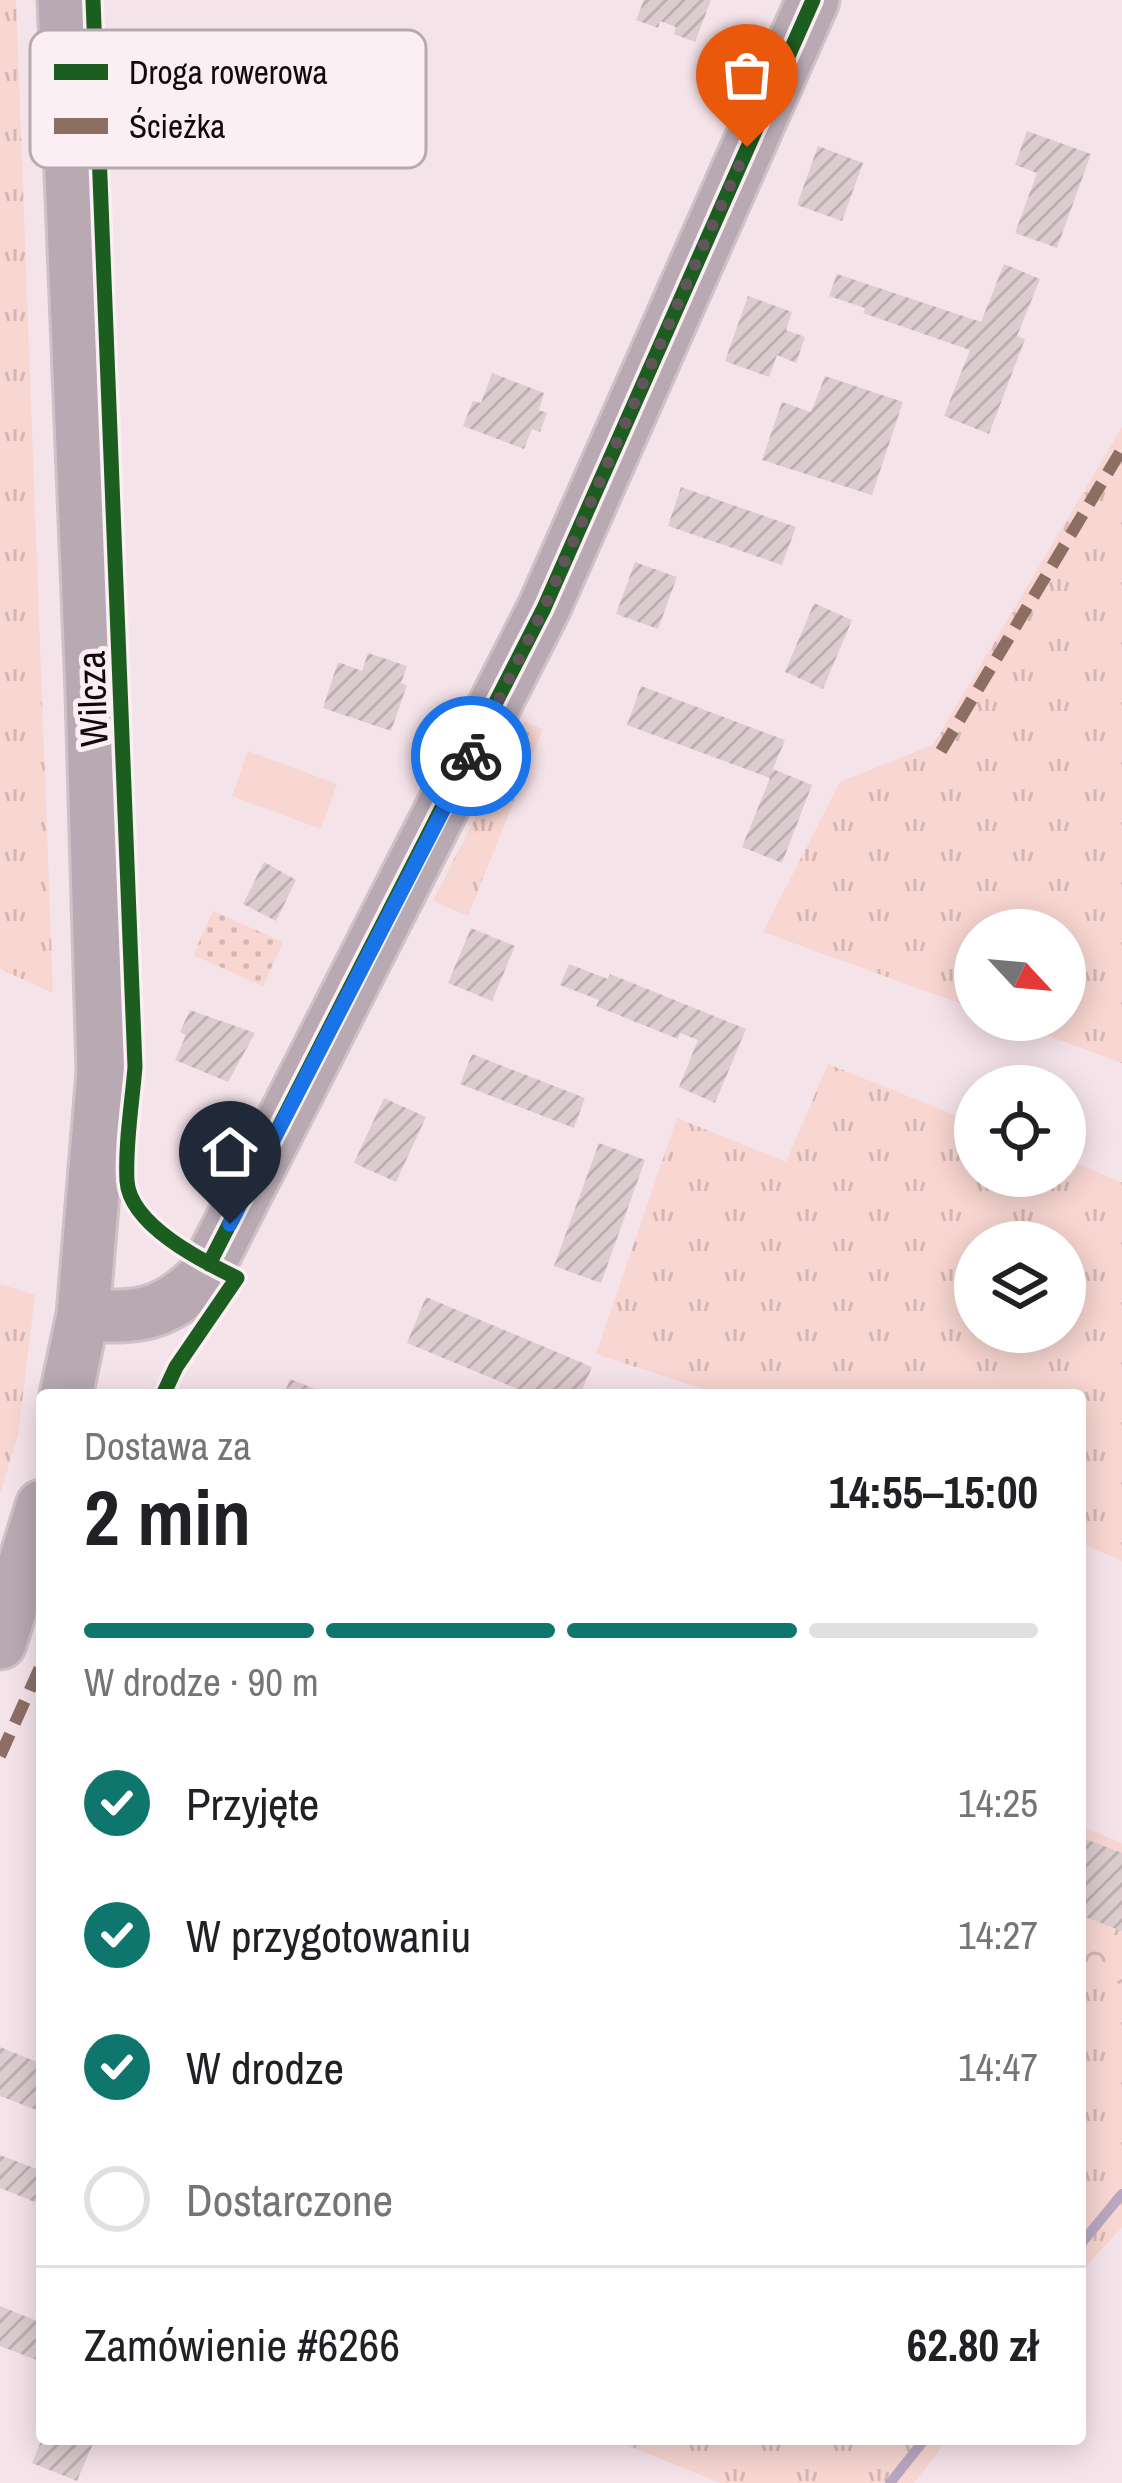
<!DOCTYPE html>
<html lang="pl">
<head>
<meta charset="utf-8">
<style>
  :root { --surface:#fff; --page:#f2f2f2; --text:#202124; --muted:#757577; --line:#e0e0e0; --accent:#0f766e }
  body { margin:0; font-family:"Archivo Narrow",sans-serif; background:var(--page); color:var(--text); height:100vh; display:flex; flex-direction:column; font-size:45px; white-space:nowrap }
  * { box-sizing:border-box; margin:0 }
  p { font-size:39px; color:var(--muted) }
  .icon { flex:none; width:66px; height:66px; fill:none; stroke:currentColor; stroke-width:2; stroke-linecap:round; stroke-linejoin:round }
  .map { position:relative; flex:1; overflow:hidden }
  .drawer { position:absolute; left:36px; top:1389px; width:1050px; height:1056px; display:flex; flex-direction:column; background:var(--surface); border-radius:12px; box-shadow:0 6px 30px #0003 }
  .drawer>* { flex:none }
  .needle { width:78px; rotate:116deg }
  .tools { position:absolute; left:954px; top:909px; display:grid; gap:24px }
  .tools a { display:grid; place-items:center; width:132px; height:132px; border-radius:50%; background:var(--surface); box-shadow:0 6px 30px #0003; font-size:60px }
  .pin { position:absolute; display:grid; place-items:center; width:102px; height:102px; color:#fff; margin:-123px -51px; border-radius:50% 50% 50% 0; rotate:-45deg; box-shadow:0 0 12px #0007 }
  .pin .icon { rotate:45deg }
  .courier { position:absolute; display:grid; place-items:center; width:120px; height:120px; margin:-60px; border:9px solid #1a73e8; border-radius:50%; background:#fff; color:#222; box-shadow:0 3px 15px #0007 }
  .summary em { font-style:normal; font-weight:700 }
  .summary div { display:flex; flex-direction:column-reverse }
  .summary { display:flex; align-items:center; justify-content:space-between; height:204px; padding:0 48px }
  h1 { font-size:78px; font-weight:700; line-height:90px }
  .bar { display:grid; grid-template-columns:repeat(4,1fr); gap:18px 12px; align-content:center; height:144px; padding:0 48px }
  .bar i { height:15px; border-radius:9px; background:var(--line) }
  .bar .active { background:var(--accent) }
  .bar p { grid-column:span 4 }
  .line { display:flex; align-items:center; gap:30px; padding:0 48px; border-top:3px solid var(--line) }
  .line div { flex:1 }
  ol { padding:0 48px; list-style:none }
  li { display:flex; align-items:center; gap:36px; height:132px }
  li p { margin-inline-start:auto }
  li .icon { padding:12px; border-radius:50%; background:var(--accent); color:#fff; stroke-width:4 }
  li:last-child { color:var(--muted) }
  li i { width:66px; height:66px; border:6px solid var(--line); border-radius:50% }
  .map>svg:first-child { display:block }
</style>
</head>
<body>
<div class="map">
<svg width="1122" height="2483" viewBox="0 0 1122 2483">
  <defs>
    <pattern id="grass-tufts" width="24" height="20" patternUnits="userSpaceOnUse" patternTransform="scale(3)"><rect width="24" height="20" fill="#f8d6d1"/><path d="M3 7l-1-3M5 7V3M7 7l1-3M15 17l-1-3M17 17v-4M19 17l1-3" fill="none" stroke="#d4b6b2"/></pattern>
    <pattern id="forest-crowns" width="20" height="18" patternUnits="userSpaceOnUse" patternTransform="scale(3)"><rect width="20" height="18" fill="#f8d6d1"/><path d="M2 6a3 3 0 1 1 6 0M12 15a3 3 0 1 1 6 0" fill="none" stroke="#d4b6b2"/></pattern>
    <pattern id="park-dots" width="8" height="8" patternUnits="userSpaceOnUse" patternTransform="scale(3)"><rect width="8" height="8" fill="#f8d6d1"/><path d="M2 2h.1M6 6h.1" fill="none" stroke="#d4b6b2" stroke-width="1.8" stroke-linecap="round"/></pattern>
    <pattern id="building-hatch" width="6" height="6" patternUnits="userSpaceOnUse" patternTransform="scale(3)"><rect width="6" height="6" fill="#ddcccf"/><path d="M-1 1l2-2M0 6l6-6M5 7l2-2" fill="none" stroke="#bdaeb1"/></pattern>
  </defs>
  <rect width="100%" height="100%" fill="#f5e3ea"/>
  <path fill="url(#grass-tufts)" fill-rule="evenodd" d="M0,0H16L53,993L0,969Z
    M1122,427V1063L1005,1020H1065V930H975V1009L763,932L840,782L933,745Z
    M524,722L543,729L468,916L433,901Z
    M828,1064L975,1123V1176H1065V1159L1122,1182V1561L1080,1543V1395H721L596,1354L677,1118L786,1162ZM975,1242H1065V1332H975Z
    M0,1284L35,1295L18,1435L0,1494Z
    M1080,1967L1122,1985V2227L1080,2273Z
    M612,2439H948L914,2483H720Z"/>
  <path fill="url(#forest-crowns)" d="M1080,1826L1122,1843V1985L1080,1967Z"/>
  <path fill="url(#park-dots)" d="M213,911L283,942L263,986L193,955Z"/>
  <path fill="#f8d6d1" d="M248,751L337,784L321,829L232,796Z"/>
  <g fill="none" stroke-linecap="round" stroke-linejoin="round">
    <path stroke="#b9a7c2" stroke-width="10" d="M1080,2245L1122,2194
      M890,2483L925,2439"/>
  </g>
  <path fill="url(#building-hatch)" d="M644,0H711L695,42L674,34L676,27L660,21L658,28L636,20Z
    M1027,131L1091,154L1057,248L1015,233L1037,173L1015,165Z
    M818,146L863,163L842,221L797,205Z
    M1004,264L1040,279L1017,336L1025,339L989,434L944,416L970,350L863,313L865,308L829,296L837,274L981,322Z
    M748,296L792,312L786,330L805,337L796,363L777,355L769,377L725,361Z
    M492,373L544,393L539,410L547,413L540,432L532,429L524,449L463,426L473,401L481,403Z
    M825,376L903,402L872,495L762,460L782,402L811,412Z
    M681,487L796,527L782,565L668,526Z
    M635,562L677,577L658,629L616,614Z
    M814,603L852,620L823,689L785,672Z
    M368,653L407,666L401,683L407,685L391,731L323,708L338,662L362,671Z
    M641,686L785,740L773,769L812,785L782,863L742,847L770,778L627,725Z
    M264,862L296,880L276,921L243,904Z
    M471,928L515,946L492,1001L448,983Z
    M569,964L608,979L610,974L746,1029L715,1103L679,1087L698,1040L680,1033L678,1039L596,1006L599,1000L560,985Z
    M190,1010L255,1033L228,1082L175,1060L186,1035L180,1032Z
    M472,1054L585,1098L574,1128L460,1084Z
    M384,1098L426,1117L396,1182L354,1163Z
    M599,1143L645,1160L601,1283L554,1266Z
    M426,1297L592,1367L580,1395H532L407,1343Z
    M290,1379L330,1395H284Z
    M1080,1837L1122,1853V1931L1080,1915Z
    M0,2047L42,2064V2112L0,2096Z
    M0,2155L42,2171V2205L0,2188Z
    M0,2306L42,2323V2362L0,2346Z
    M42,2439H95L77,2481L32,2463Z"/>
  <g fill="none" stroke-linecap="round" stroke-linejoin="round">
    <g stroke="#cfc2c7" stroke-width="57">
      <path id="secondary" d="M64,0L92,693L103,1072L83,1315L66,1395
        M83,1315C136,1318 164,1317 203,1277L544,608L813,0
        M0,1643L42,1506"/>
    </g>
    <use href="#secondary" stroke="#b8a9b3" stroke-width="51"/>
    <path stroke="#8d6e63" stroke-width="12" stroke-dasharray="24 12" stroke-linecap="butt" d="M941,751L1122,449
      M0,1756L42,1663"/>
    <g stroke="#fceff4" stroke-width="22">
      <path id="cycleway" d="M93,0L135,1067C132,1104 125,1144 127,1181C130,1225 202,1261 237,1278L176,1367L163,1395
        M209,1264L544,608L813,0"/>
    </g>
    <use href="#cycleway" stroke="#1b5e20" stroke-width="15"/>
  </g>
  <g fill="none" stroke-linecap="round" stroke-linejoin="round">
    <path stroke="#62555a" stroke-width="12" stroke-dasharray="0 21.6" d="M471,756L544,608L747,147"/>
    <path stroke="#1a73e8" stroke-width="15" d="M230,1224L471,756"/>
  </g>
  <g text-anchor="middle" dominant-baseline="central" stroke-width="10" stroke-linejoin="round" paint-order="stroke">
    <g font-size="39" fill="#13090d" stroke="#fceff4">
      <text transform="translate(92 699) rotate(-92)">Wilcza</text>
    </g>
  </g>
  <rect x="30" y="30" width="396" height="138" rx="18" fill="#fceff4" stroke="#b6aaaf" stroke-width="3"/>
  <rect x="54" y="64" width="54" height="16" fill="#1b5e20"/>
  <rect x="54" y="118" width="54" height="16" fill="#8d6e63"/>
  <g font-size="33" fill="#13090d">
    <text x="129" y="84">Droga rowerowa</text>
    <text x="129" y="138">Ścieżka</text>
  </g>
</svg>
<div class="tools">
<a><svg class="needle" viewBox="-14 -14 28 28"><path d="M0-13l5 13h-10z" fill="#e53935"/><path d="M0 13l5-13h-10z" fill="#757577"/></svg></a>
<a><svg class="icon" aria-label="locate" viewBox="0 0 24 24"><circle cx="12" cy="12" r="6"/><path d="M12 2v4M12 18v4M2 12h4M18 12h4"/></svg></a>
<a><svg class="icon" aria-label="layers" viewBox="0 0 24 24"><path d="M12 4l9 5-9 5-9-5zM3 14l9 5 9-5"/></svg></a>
</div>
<div class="pin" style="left:747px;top:147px;background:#ea580c"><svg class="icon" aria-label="bag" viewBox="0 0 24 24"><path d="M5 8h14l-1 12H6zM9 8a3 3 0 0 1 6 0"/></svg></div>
<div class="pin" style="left:230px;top:1224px;background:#1f2937"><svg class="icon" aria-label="home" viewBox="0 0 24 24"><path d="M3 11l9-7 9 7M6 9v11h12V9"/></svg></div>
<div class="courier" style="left:471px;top:756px"><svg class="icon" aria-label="bike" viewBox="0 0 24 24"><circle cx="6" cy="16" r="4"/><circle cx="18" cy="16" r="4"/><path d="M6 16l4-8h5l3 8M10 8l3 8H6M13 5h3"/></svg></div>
<section class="drawer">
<div class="summary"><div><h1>2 min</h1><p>Dostawa za</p></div><em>14:55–15:00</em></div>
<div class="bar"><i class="active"></i><i class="active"></i><i class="active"></i><i></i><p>W drodze · 90 m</p></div>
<ol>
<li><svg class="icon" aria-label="check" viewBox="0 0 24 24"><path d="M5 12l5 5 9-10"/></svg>Przyjęte<p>14:25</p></li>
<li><svg class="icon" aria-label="check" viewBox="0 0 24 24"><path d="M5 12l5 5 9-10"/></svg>W przygotowaniu<p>14:27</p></li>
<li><svg class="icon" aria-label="check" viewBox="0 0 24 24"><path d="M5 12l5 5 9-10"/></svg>W drodze<p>14:47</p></li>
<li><i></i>Dostarczone</li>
</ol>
<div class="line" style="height:156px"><div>Zamówienie #6266</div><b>62.80 zł</b></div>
</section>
</div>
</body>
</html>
